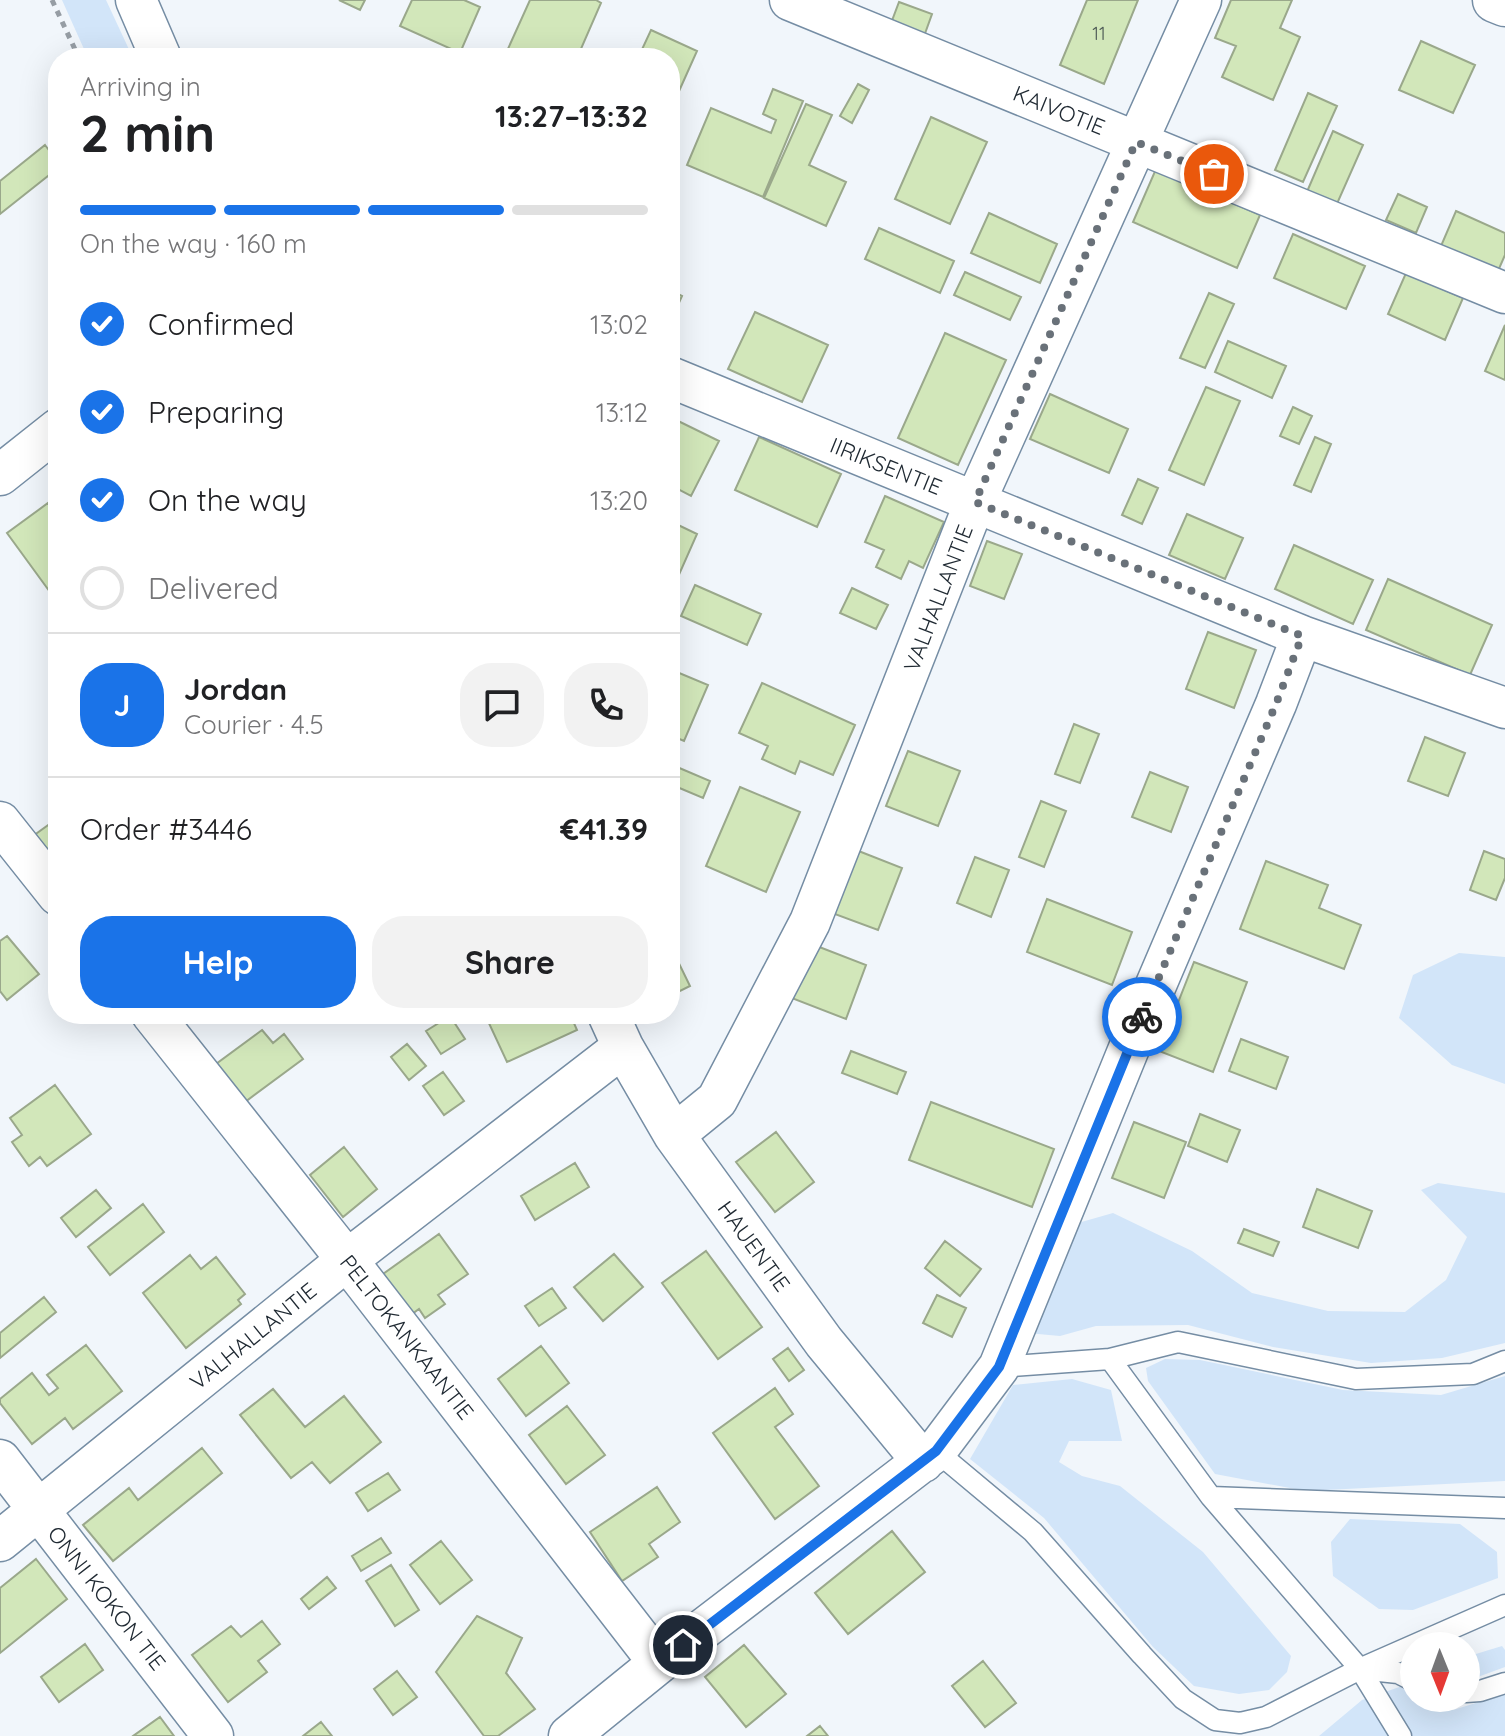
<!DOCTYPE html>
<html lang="en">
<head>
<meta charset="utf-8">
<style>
  :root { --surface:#fff; --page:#f2f2f2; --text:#202124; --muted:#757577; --line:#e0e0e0; --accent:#1a73e8 }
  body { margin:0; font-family:Quicksand,sans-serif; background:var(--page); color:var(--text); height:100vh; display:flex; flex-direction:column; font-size:30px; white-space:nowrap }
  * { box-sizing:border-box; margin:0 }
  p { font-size:26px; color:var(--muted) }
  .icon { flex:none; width:44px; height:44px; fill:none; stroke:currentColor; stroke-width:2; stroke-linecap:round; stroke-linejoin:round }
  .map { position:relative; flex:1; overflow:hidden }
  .details { position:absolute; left:48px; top:48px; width:632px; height:976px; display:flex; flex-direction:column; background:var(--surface); border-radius:32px; box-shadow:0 8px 32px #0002 }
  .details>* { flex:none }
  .needle { width:52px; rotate:179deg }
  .controls { position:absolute; left:1400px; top:1632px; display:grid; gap:16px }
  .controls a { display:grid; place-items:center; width:80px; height:80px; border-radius:50%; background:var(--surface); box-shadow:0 8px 32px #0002; font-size:40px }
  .pin { position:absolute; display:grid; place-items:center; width:68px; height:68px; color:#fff; margin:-34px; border:4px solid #fff; border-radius:50%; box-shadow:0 2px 8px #0007 }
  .courier { position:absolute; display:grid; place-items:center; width:80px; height:80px; margin:-40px; border:6px solid #1a73e8; border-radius:50%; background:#fff; color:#222; box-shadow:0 2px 10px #0007 }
  .headline em { font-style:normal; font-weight:700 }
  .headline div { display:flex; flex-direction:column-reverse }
  .headline { display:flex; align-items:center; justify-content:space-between; height:136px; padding:0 32px }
  h1 { font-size:52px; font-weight:700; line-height:60px }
  .bar { display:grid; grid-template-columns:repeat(4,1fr); gap:12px 8px; align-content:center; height:96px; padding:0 32px }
  .bar i { height:10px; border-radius:6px; background:var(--line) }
  .bar .current { background:var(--accent) }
  .bar p { grid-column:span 4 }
  .line { display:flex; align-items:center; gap:20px; padding:0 32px; border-top:2px solid var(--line) }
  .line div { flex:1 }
  .round { display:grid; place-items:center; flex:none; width:84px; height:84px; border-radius:32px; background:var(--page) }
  ol { padding:0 32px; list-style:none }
  li { display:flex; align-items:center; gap:24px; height:88px }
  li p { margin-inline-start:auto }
  li .icon { padding:8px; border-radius:50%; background:var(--accent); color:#fff; stroke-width:4 }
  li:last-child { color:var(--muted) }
  li i { width:44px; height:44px; border:4px solid var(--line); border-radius:50% }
  .action { display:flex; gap:16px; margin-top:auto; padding:16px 32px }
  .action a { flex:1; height:92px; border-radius:32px; background:var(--accent); color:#fff; font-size:32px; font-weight:700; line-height:92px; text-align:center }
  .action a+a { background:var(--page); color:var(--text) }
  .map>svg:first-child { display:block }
</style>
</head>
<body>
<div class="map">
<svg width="1505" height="1736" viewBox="0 0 1505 1736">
  <rect width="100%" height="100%" fill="#f1f6fb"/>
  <path fill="#d2e5f9" d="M62,0H106L133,58H88Z
    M1459,953L1505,957V1084L1452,1065L1399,1018L1413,975Z
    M1438,1183L1505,1193V1343L1442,1358L1371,1363L1273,1347L1188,1325L1096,1326L1060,1336L1027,1333L1078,1223L1113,1213L1192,1251L1252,1293L1328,1311L1405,1312L1446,1280L1467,1237L1421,1190Z
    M1165,1359L1200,1360L1343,1390L1441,1395L1505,1376V1481L1306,1491L1215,1474L1148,1381L1146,1368Z
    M1072,1379L1111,1390L1122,1441H1069L1059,1462L1082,1476L1120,1486L1203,1552L1291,1656L1287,1672L1269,1690L1239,1694L1194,1686L1153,1647L1044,1518L970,1459L1013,1385Z
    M1350,1519L1460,1524L1497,1552L1498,1578L1413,1610L1379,1609L1333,1576L1331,1542Z
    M1502,1646L1505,1650V1667L1475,1678H1466V1657Z
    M1408,1684L1414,1688V1698H1431L1453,1710L1505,1694V1736H1319L1362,1700Z"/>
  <path fill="#d2e7ba" stroke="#9aa88b" stroke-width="2" d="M339,0H365L360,10Z
    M412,0H464L480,7L460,53L400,26Z
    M530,0H596L601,3L577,58H522L507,51Z
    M1087,0H1138L1104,84L1060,65Z
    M1231,0H1292L1280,28L1300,37L1273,100L1222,77L1236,46L1215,38Z
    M899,2L932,14L923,39L890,26Z
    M651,30L697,51L671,109L670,58H638Z
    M1421,41L1475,65L1453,113L1399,90Z
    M858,84L869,90L852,123L840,116Z
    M773,89L803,101L763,197L687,165L711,108L771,133L776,120L763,114Z
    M1308,93L1337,106L1303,182L1275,170Z
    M806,104L832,115L809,165L846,182L826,226L764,198Z
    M931,117L987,142L950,224L895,199Z
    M1333,131L1363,145L1336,206L1306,194Z
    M45,145L58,162V168L0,214V181Z
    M1156,169L1260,215L1237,268L1133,222Z
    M1398,194L1427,207L1416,233L1386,220Z
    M1456,211L1505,233V255L1498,271L1441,246Z
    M989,213L1057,244L1040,283L971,253Z
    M879,228L954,261L940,293L865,259Z
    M1293,234L1365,266L1346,309L1274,278Z
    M965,272L1021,297L1010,320L954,295Z
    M1406,273L1463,298L1445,340L1388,314Z
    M670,290L682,296L670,323Z
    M1209,293L1234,304L1205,368L1180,358Z
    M755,312L828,345L802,402L728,369Z
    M1505,325V380L1485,371Z
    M945,333L1006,360L958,465L898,438Z
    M1228,341L1286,366L1272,398L1215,372Z
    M1206,387L1240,401L1204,485L1169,470Z
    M1050,394L1128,429L1109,473L1030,439Z
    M1293,407L1312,416L1299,444L1280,436Z
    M670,417L719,441L691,496L670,485Z
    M759,437L841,474L817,527L735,490Z
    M1315,437L1331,444L1311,492L1294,485Z
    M1138,479L1158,488L1142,524L1122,515Z
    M885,496L944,522L923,568L909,561L901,579L876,567L884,550L865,542Z
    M48,503L58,517V603L7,533Z
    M1187,514L1243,538L1225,579L1169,555Z
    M674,523L697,534L674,586L670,584V531Z
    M987,541L1022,554L1004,599L970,586Z
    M1294,545L1373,580L1353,624L1275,589Z
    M1388,579L1492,625L1470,675L1366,630Z
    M695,585L761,614L747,645L681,616Z
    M852,588L888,605L876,629L840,613Z
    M1208,632L1256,650L1234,708L1186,689Z
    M672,670L708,685L684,741L670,735V674Z
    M762,683L855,725L833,775L800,761L795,774L762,759L768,746L739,733Z
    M1074,724L1099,734L1080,783L1055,774Z
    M1425,737L1465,753L1448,796L1408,781Z
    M908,751L960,771L938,826L886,806Z
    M670,764L710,781L703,798L670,784Z
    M1150,772L1188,787L1171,832L1132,817Z
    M740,787L800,812L766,892L706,866Z
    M1041,801L1066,811L1044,867L1019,857Z
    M58,818V870L33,836Z
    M856,850L902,868L878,930L832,913Z
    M1484,851L1505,859V878L1496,900L1470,890Z
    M975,857L1009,870L991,917L957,903Z
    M1266,861L1328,885L1319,908L1361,925L1344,969L1240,929Z
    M1047,899L1132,932L1112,985L1027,952Z
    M7,936L39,974L7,1000L0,991V941Z
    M809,943L866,965L846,1019L789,997Z
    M670,945L690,986L670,996Z
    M1194,962L1247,982L1213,1072L1159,1051Z
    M498,1014H570L577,1030L507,1062L487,1019Z
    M450,1016L465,1039L441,1054L426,1031Z
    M262,1030L273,1043L284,1034L303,1059L245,1102L216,1064Z
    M1241,1039L1288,1057L1276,1089L1229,1071Z
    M407,1044L426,1066L409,1080L391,1057Z
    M851,1051L906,1072L897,1094L842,1073Z
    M443,1072L464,1101L444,1115L423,1086Z
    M55,1085L91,1134L47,1166L40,1157L29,1166L12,1142L22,1135L10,1118Z
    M931,1102L1054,1149L1032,1207L909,1160Z
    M1200,1114L1240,1130L1227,1162L1188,1146Z
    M1134,1122L1186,1142L1164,1198L1112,1178Z
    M776,1132L814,1182L775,1212L736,1162Z
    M344,1147L377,1189L343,1217L310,1175Z
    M575,1163L589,1187L535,1220L521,1196Z
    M1317,1189L1372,1211L1358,1248L1303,1227Z
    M96,1190L111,1208L76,1237L61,1218Z
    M143,1204L164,1232L110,1275L88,1247Z
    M1244,1229L1279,1242L1273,1256L1238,1243Z
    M439,1234L468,1274L438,1295L445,1304L425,1318L419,1309L412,1314L383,1274Z
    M945,1241L981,1269L960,1296L925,1268Z
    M706,1251L762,1327L718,1359L662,1283Z
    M614,1254L643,1287L603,1321L574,1287Z
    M190,1255L201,1269L216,1257L245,1294L238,1300L241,1304L186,1348L143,1293Z
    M552,1288L566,1308L539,1326L525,1306Z
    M937,1295L966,1308L952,1337L923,1323Z
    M44,1297L56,1312L0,1358V1333Z
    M86,1345L122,1391L73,1429L65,1418L32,1444L0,1403V1399L32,1373L49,1395L58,1388L47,1375Z
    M541,1346L569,1383L526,1416L498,1379Z
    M788,1348L804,1370L789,1381L773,1359Z
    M775,1388L793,1414L775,1427L819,1486L775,1519L713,1433Z
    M273,1389L305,1427L344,1396L381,1442L330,1483L312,1462L291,1478L240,1415Z
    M567,1406L605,1455L566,1484L529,1435Z
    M202,1448L222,1473L113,1561L83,1525L129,1488L138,1500Z
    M388,1473L400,1490L368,1511L356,1493Z
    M657,1487L680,1522L649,1544L658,1557L622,1581L590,1532Z
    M892,1531L925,1572L848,1634L815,1593Z
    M381,1538L391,1553L361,1571L352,1556Z
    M441,1541L472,1580L440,1604L410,1565Z
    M36,1559L67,1599L0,1653V1588Z
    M391,1565L419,1610L395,1626L366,1581Z
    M327,1577L336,1588L309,1609L301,1599Z
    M477,1616L522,1638L506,1673L535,1709L498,1736H484L436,1672Z
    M262,1621L280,1644L258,1661L267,1672L228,1702L192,1655L231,1626L241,1637Z
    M85,1644L103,1670L59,1702L41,1677Z
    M744,1645L786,1694L746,1727L705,1677Z
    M983,1661L1016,1703L985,1727L952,1686Z
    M397,1671L417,1697L393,1715L374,1689Z
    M160,1717L174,1736H133Z
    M321,1722L332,1736H303Z
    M820,1726L828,1736H807Z"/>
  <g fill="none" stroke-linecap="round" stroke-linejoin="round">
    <g stroke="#758da4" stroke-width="23">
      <path id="lane" d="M1110,1359L1211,1497L1360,1669L1401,1736
        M999,1367L1110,1359L1178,1342L1356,1379L1473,1374L1505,1361
        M936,1451L1033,1532L1142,1655L1183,1699L1215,1720L1240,1723L1266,1717L1360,1669L1398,1673L1414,1681
        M1211,1497L1505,1508
        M1364,1667L1505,1605
        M1466,1692L1480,1691L1505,1683"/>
    </g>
    <g stroke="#758da4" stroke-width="43">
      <path id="street" d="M136,0L161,58
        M790,0L1505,293
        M670,377L1302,636L1505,708
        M0,475L58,429
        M0,822L58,895
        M152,1014L347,1260L659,1663
        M608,1014L623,1047L674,1135L824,1342L923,1462
        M674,1135L717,1100L810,922L975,502L1201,0
        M0,1460L213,1736
        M0,1541L347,1260L623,1047
        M569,1736L659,1663L936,1451L999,1367L1132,1041L1276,704L1302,636"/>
    </g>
    <g stroke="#758da4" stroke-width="47">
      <path id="secondary" d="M1495,0L1505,4"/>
    </g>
    <path stroke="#969da4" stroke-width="5" stroke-dasharray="6 6" stroke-linecap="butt" d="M52,0L79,58"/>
    <use href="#lane" stroke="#fff" stroke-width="20"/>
    <use href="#street" stroke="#fff" stroke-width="40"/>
    <use href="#secondary" stroke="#fff" stroke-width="44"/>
  </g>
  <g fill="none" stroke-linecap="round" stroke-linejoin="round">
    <path stroke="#697179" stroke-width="8" stroke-dasharray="0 14.4" d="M1142,1017L1276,704L1302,636L975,502L1136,142L1214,174"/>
    <path stroke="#1a73e8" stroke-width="10" d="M683,1645L936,1451L999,1367L1142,1017"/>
  </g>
  <g text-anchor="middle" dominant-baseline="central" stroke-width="8" stroke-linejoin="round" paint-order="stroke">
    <g font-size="18" fill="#4c5955">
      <text x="1099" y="33">11</text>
    </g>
    <g font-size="22" fill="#202a33" stroke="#fff">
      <text transform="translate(1059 110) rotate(22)">KAIVOTIE</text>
      <text transform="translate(886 466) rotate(22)">IIRIKSENTIE</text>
      <text transform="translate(938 598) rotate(-69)">VALHALLANTIE</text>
      <text transform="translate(754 1246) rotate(54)">HAUENTIE</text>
      <text transform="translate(253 1336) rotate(-39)">VALHALLANTIE</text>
      <text transform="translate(407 1337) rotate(52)">PELTOKANKAANTIE</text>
      <text transform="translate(107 1598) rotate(52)">ONNI KOKON TIE</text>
    </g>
  </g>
</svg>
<div class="controls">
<a><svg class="needle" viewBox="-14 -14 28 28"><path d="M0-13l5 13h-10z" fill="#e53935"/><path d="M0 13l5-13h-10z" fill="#757577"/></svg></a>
</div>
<div class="pin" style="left:1214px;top:174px;background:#ea580c"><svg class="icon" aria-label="bag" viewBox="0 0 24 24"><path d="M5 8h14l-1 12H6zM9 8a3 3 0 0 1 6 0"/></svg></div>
<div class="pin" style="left:683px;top:1645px;background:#1f2937"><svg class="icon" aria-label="home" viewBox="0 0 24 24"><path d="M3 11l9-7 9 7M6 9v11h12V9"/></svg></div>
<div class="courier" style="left:1142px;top:1017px"><svg class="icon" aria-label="bike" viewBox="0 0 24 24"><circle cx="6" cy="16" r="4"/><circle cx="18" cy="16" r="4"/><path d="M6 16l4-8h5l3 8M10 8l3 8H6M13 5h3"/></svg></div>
<section class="details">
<div class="headline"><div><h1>2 min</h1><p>Arriving in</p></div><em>13:27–13:32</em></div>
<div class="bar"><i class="current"></i><i class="current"></i><i class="current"></i><i></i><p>On the way · 160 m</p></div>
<ol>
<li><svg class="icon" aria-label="check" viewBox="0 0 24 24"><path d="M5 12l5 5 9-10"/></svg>Confirmed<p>13:02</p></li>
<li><svg class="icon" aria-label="check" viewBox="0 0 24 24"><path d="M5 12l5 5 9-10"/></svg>Preparing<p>13:12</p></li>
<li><svg class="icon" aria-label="check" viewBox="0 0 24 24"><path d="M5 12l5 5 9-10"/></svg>On the way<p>13:20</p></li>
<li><i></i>Delivered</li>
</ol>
<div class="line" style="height:144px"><b class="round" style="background:var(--accent);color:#fff">J</b><div><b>Jordan</b><p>Courier · 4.5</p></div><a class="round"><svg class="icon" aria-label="chat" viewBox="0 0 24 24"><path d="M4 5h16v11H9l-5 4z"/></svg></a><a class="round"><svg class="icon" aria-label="phone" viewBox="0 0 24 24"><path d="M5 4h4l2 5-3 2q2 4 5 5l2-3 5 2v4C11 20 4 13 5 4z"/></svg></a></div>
<div class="line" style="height:104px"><div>Order #3446</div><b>€41.39</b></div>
<div class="action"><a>Help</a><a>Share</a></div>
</section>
</div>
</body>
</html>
